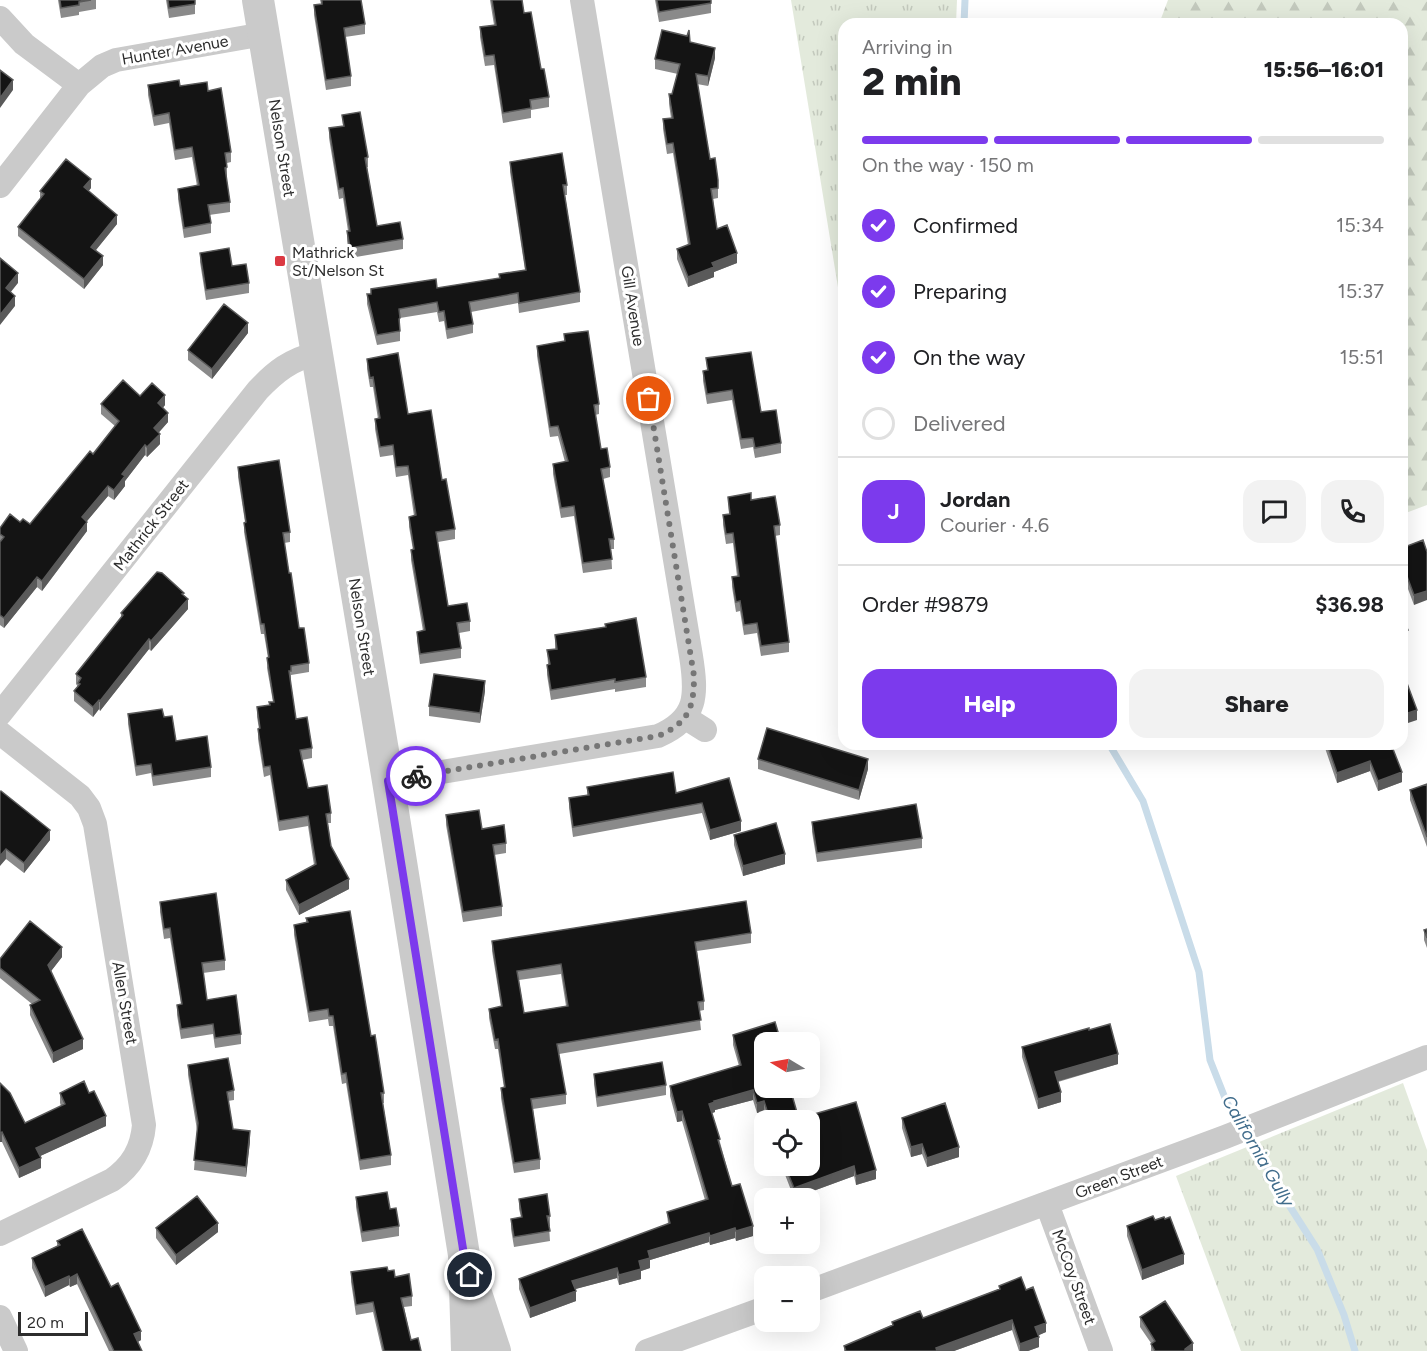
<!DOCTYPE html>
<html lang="en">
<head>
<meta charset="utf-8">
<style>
  :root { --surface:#fff; --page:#f2f2f2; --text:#202124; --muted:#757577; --line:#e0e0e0; --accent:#7c3aed }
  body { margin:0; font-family:Figtree,sans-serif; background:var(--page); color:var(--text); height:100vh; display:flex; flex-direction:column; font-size:22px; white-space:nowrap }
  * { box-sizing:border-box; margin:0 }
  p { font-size:20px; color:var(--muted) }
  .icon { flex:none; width:33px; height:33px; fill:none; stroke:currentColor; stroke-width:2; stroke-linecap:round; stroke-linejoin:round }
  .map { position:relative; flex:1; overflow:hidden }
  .details { position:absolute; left:838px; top:18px; width:570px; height:732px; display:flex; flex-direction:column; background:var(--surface); border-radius:18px; box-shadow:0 6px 24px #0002 }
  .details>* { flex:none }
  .needle { width:39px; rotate:280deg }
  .controls { position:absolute; left:754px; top:1032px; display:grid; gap:12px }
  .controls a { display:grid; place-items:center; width:66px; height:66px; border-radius:12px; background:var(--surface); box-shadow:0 6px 24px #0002; font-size:30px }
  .scale { position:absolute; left:18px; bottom:15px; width:70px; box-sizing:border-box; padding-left:6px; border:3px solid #2d2d2d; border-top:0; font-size:16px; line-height:21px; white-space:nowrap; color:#2d2d2d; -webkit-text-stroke:4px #fff; paint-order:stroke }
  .pin { position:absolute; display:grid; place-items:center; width:51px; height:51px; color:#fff; margin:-26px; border:3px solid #fff; border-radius:50%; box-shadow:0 2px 6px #0007 }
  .courier { position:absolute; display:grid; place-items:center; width:60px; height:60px; margin:-30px; border:4px solid #7c3aed; border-radius:50%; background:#fff; color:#222; box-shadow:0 2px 8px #0007 }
  .summary em { font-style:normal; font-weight:800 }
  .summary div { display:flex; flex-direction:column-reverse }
  .summary { display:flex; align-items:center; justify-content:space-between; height:102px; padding:0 24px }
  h1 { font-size:39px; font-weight:800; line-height:45px }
  .bar { display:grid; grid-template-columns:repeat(4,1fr); gap:9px 6px; align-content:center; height:72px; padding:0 24px }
  .bar i { height:8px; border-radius:4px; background:var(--line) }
  .bar .active { background:var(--accent) }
  .bar p { grid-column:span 4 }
  .line { display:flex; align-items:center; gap:15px; padding:0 24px; border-top:2px solid var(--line) }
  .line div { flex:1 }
  .round { display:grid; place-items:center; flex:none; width:63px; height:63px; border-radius:18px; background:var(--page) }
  ol { padding:0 24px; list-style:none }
  li { display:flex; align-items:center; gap:18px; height:66px }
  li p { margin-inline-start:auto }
  li .icon { padding:6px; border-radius:50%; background:var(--accent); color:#fff; stroke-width:4 }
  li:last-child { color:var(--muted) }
  li i { width:33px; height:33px; border:3px solid var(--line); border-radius:50% }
  .action { display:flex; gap:12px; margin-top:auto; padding:12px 24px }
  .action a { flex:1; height:69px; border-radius:18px; background:var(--accent); color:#fff; font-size:24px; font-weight:800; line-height:69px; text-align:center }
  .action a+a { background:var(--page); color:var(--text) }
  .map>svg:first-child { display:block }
</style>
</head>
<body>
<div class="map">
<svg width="1427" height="1351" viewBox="0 0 1427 1351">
  <defs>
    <pattern id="grass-tufts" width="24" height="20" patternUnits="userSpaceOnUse" patternTransform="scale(1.5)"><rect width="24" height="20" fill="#e3eadc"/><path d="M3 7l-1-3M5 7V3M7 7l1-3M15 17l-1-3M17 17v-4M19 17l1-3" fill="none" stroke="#c3c9bd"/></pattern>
    <pattern id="forest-firs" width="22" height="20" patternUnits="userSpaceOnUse" patternTransform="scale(1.5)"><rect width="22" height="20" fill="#e3eadc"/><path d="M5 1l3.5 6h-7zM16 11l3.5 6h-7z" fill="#c3c9bd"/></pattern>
  </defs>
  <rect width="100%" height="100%" fill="#fff"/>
  <path fill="url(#grass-tufts)" d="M791,0H957L956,24H844V324Z
    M1403,1083L1427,1150V1351H1241L1176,1176Z"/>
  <path fill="url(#forest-firs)" d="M1168,0H1427V505L1403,514L1402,24H1159Z"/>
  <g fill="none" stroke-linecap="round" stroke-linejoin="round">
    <path stroke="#c9dce9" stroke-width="7" d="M964,24L965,0
      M1109,744L1143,801L1199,972L1210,1060L1227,1103L1241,1125
      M1247,1134L1287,1202L1317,1249L1344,1315L1355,1351"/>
    <path stroke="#cacaca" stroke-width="24" d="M0,18L24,44L79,85
      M0,186L79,85L102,66L116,60L264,34
      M0,714L258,390C275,372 291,359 316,354
      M686,718L705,730
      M0,733L80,796L89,808L95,824L144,1125C142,1149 132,1166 112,1180L0,1234
      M388,781L658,736C698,719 697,694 691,656L582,0
      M1047,1204L1101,1351
      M810,1291L1225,1137L1427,1057
      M0,1317L16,1351
      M647,1351L765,1308"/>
    <path stroke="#cacaca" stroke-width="32" d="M258,0L388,781L464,1255L467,1351
      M476,1293L495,1351"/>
  </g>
  <path fill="#8a8a8a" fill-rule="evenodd" d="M58,0H96V9L79,12V15L61,18Z
    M166,0H195V14L169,18Z
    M320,0H361L365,24V34L345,37L351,76V86L326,90L314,15V5L321,4Z
    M490,0H522L524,13L549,97V107L531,110V118L503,123L494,65L485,66L480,37V27L494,25Z
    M655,0H711V13L659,22Z
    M690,42L715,58L708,86L697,84L710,159L718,180V198L713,199L717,229L737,263L714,272V277L688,287L677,259V249L688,245L673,153L667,154L663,129V119L671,118L669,104V94H672L678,74L655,69V59Z
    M148,85L180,86L208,91L231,152V162L227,163V177H226L230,202V212L209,215L211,223V233L184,238L178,199V189L197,186L192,157L175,160L169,123L154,126L148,95Z
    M342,115L368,157V167H367L377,226L403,239V249L350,258L347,241V231H348L343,198L339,199L329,138V128L343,126Z
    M510,162L567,185V195H565L580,292V302L519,313L518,303L471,312L473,324V333L447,339L444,321L439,322L437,312L400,318V341L377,345L367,304V294H371V289L437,288L499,278V274L525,270L510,172Z
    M91,188L88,191L117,224L96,250L103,265L84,289L18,236V227L40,199V191Z
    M200,253L232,266L249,283V293L206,300L200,262Z
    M248,333L212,379L188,360V350Z
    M564,334L599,404V414L595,415L601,449L610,467V477L603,479L614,539V549H611L612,569L583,573L574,516L561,518L553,474V464L565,462L558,436L550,437L537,356V346L564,342Z
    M706,358L761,412L781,443V453L755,458L753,447L741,449L732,400L707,404L703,381V371L707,370Z
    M367,359L408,414L442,480L455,529V539L438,542L448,606L470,621V631L459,633L461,648V658L420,664L417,641V632L423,631L411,560V550H413L409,527V517L414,516L408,475L396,477L393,455L380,457L375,429V419H378L373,387H370L367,369Z
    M140,396L165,405L163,408L168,422L159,432L160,444L147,457L145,455L125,481V486L114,500L108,496L87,521V531L42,591L37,587L4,628L0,625V528L20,522L30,524L93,454L115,426L101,414V404Z
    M238,467L290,532V542L284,543L299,628L309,663V672L291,675V680L290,681L296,719L312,748V758L302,760L308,788L331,813V823H328L331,846L349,889L299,915L286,890V880L314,865L308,826L279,831L270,775L264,777L258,739V729H259L257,717V707L269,705V702H273L267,668L268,658L264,634H261L244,532V523L245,522L238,477Z
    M728,497L751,500L780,525V535L775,536L789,642V652L761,656L757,633L744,635L740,611L736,612L732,587V577L737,576L733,543L726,544L723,525V515L729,514Z
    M1423,540L1414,605L1402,573V548Z
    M184,595L188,609L151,651L149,649L100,711L99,709L93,717L74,701V691L78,687L76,684V674L121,619V613Z
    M605,624L646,677V687L615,692V689L551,700L547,675V665L548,664L547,650L555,649V635L605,627Z
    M485,691L480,723L429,716V706Z
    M128,714L164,717L176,741L211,767V777L153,786L151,773L136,776L128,724Z
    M1325,744H1391L1402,782L1378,791L1370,771L1337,783L1325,748Z
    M758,759L868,769L859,800L758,769Z
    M729,778L741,831L710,840L702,813L573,837L569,808V798L587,795V787L676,793Z
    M1427,784V847L1410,800V790Z
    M0,792L50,840L24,873L6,859Z
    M446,815L506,843V853L494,855L502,906V916L463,922L446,825Z
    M812,822L922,838V848L817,862L812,832Z
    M734,835L785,864L743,876L734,845Z
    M160,902L225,960V970L203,973L207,1000L241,1034V1044L215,1048L213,1034L181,1039L177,1015V1005L181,1004L170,938L164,939L160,912Z
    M306,918L371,1036L384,1093V1103H383L391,1155V1165L360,1170L346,1083L342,1084L333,1026H329L328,1019L309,1022L294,935V925L306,923Z
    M1427,929V948L1424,940V930Z
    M751,933V943L697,951L704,1001V1010L699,1011L701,1030L559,1054L566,1094V1104L533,1109L540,1159V1169L514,1173L501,1098V1088H504L498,1049H495L489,1018V1009L501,1007L492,951V941ZM561,974L566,1006L524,1013L519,980Z
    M62,957L51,971L83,1049L53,1063L30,1015V1005L32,1004L0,978V959Z
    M1089,1030L1118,1064L1058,1082L1061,1102L1038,1109L1022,1057V1047Z
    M733,1035L765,1042L798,1116L811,1115L876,1179L856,1185L854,1176L794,1198L784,1172V1166H810V1120H767L764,1111L757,1113L753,1100L715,1110V1112L712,1113L732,1186L753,1236L736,1241L735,1238L710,1245L709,1242L650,1260V1268L641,1271V1279L619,1285L617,1278L575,1289L576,1301L530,1318L519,1289V1279L668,1224L667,1212L705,1200L682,1121L677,1122L670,1096V1086L739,1066L733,1045Z
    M188,1065L234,1090V1100L228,1101L233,1129L250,1141L246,1177L194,1170L197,1130L188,1075Z
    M594,1074L666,1085V1095L597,1107L594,1084Z
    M0,1083L25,1123L61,1106L60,1103V1093L106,1126L40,1156L41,1168L19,1178L2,1142Z
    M902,1118L959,1157L927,1167L922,1154L911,1157L902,1128Z
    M356,1197L399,1226V1236L362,1242L356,1207Z
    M519,1199L550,1216V1226H549L550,1241L514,1247L511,1229V1219L521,1217L519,1209Z
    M1155,1220L1184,1264L1142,1280L1127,1236V1226Z
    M156,1228L218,1232L176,1265L156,1238Z
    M57,1241L111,1287L141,1340L138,1342L142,1351H109L77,1284L70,1287L69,1285L45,1297L32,1268V1258L57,1246Z
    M388,1271L395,1277L412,1296V1306L404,1307L411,1340L421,1351H382L373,1312L356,1315L351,1282V1272Z
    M999,1286L1026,1290L1046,1332L1038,1335L1039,1347L1028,1351H1019L1012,1330L954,1351H844V1346L892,1325V1322L923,1318L999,1289Z
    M1140,1317L1193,1351H1151V1343L1140,1327Z"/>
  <path fill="#5a5a5a" d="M715,48V58L708,86V76Z
    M13,80V90L0,108V98Z
    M91,179V188L84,197V187Z
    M117,215V224L91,256V247Z
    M737,253V263L714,272V277L688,287V277L712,263Z
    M103,256V265L84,289V279Z
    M18,273V283L6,298V288Z
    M15,296V306L0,325V315Z
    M248,323V333L212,379V369Z
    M165,395V405L158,413V403Z
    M168,413V422L154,438V428Z
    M160,434V444L147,457V447Z
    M145,445V455L125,481V486L114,500V490L122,474Z
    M108,486V496L82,527V517Z
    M87,522V531L42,591V581Z
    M37,577V587L4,628V618Z
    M1427,591V600L1414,605V595Z
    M188,599V609L151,651V641Z
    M1408,630V640L1402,642V632Z
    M149,639V649L100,711V701Z
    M485,681V691L480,723V713Z
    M99,700V709L93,717V707Z
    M1417,710V720L1402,725V715Z
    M868,759V769L859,800V790Z
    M1370,761V771L1337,783V773Z
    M1402,772V782L1378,791V781Z
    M741,821V831L710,840V830Z
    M50,830V840L24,873V863Z
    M6,849V859L0,866V856Z
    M785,854V864L743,876V866Z
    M349,879V889L299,915V905Z
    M62,947V957L48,975V965Z
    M83,1039V1049L53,1063V1053Z
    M1118,1054V1064L1055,1082V1072Z
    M753,1090V1100L715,1110V1112L709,1114V1104L714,1101Z
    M1061,1092V1102L1038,1109V1099Z
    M764,1101V1111L757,1113V1103Z
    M682,1111V1121L677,1122V1112Z
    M106,1116V1126L36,1158V1148Z
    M250,1131V1141L246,1177V1167Z
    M2,1132V1142H0V1133Z
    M922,1144V1154L911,1157V1147Z
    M959,1147V1157L927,1167V1158Z
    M41,1158V1168L19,1178V1168Z
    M854,1166V1176L794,1198V1188Z
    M876,1170V1179L856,1185V1176Z
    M218,1223V1232L176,1265V1255Z
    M753,1226V1236L736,1241V1231Z
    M735,1228V1238L710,1245V1236Z
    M709,1233V1242L650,1260V1268L641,1271V1279L619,1285V1275L639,1261L648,1251Z
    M1184,1254V1264L1142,1280V1270Z
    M617,1268V1278L572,1290V1281Z
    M77,1274V1284L70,1287V1278Z
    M69,1276V1285L45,1297V1287Z
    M576,1291V1301L530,1318V1308Z
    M1012,1320V1330L954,1351H936V1348Z
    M1046,1323V1332L1035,1337V1327Z
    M141,1331V1340L134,1344V1334Z
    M1039,1337V1347L1028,1351H1020V1344Z
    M1193,1343V1351H1185V1349Z"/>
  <path fill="#141414" stroke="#5a5a5a" stroke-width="1.5" fill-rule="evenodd" d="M60,0H91L79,2V5L61,8Z
    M168,0H195V4L169,8Z
    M322,0H361L365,24L344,28L351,76L326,80L314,5L322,4Z
    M492,0H522L524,13L531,12L541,69H544L549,97L530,100L531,108L503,113L494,55L485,56L480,27L496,25Z
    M657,0H711V3L659,12Z
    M662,30L687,36L689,30L690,42L715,48L708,76L696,74L710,159L715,158L718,180V188L711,189L717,229L727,225L737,253L712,263L714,267L688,277L677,249L690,244L673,143L667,144L663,119L673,118L669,94H672L680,64L655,59Z
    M0,70L13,80L0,98Z
    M179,80L180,86L207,82L208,91L221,88L231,152L225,153L227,167L225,168L230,202L208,205L211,223L184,228L178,189L199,185L192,147L175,150L169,113L154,116L148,85Z
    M360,112L368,157L365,158L377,226L400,222L403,239L350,248L347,231H350L343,188L339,189L329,128L344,126L342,115Z
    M562,153L567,185H563L580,292L519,303L518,293L469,302L473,324L447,329L444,311L439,312L437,302L399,309L400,318L399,319L400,331L377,335L367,294H371V289L436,279L437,288L500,278L499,274L526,270L510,162Z
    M66,159L91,179L84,187L117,215L91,247L103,256L84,279L18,227L44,194L40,191Z
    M229,248L232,266L246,264L249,283L206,290L200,253Z
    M0,258L18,273L6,288L15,296L0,315Z
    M224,304L248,323L212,369L188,350Z
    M588,331L599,404L594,405L601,449L607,448L610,467L601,469L614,539H609L612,559L583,563L574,506L561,508L553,464L568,461L558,426L550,427L537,346L565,341L564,334Z
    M751,352L761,412L776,410L781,443L755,448L753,438L741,439L732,390L707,394L703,371L708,370L706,358Z
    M398,353L408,414L431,410L442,480L446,479L455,529L436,532L448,606L467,603L470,621L457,623L461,648L420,654L417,632L425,630L411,550L414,549L409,517L416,515L408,466L396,467L393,445L380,447L375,419L380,418L373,377L370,378L367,359Z
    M123,380L140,396L152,383L165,395L158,403L168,413L154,428L160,434L147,447L145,445L122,474L125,476L114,490L108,486L82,517L87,522L42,581L37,577L4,618L0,615V542L4,537L0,534V528L10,514L20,522L23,519L30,524L90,451L93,454L119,421L101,404Z
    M279,460L290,532L283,533L289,573H291L299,628H304L309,663L291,666V671H289L296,719L307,717L312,748L300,750L308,788L327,785L331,813L326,814L331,846L349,879L299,905L286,880L316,864L308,816L279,821L270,766L264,767L258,729L260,728L257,707L270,705L269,702H274L267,658L269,657L264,624H261L244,523L246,522L238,467Z
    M751,493V500L775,496L780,525L774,526L789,642L761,646L757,623L744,625L740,601L736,602L732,577L739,576L733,533L726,534L723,515L730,514L728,497Z
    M1423,540L1427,552V591L1414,595L1402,563V548Z
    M157,572L162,573L184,593L182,594L188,599L151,641L149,639L100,701L99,700L93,707L74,691L80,684L78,683L81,678L76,674L123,615L121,613Z
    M1402,616L1408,630L1402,632Z
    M636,618L646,677L615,682V679L551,690L547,665L550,664L547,650L557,649L555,635L606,627L605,624Z
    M1402,670L1417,710L1402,715Z
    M434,674L485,681L480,713L429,706Z
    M162,709L164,717L172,716L176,741L207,736L211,767L153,776L151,764L136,766L128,714Z
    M767,728L868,759L859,790L758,759Z
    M1327,744H1391L1402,772L1378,781L1370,761L1337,773Z
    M673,772L676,793L729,778L741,821L710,830L702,803L573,827L569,798L589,795L587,787Z
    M1427,784V837L1410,790Z
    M1,791L50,830L24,863L6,849L0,856V792Z
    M916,804L922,838L817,853L812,822Z
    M479,810L482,829L504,825L506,843L493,845L502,906L463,912L446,815Z
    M776,823L785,854L743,866L734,835Z
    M216,893L225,960L202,963L207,1000L236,995L241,1034L215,1038L213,1024L181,1029L177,1005L182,1004L170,928L164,929L160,902Z
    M746,901L751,933L695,942L704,1001L698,1002L701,1020L557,1044L566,1094L531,1099L540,1159L514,1163L501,1088L505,1087L498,1039L495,1040L489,1009L502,1006L492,941ZM561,964L568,1006L524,1013L517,971Z
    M350,911L371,1036L375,1035L384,1093H381L391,1155L360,1160L346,1073L342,1074L333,1016H329L328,1009L309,1012L294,925L308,922L306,918Z
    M30,921L62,947L48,965L83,1039L53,1053L30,1005L40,1000L0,968V959Z
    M1427,929V938L1424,930Z
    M775,1022L781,1042H765V1088H790L798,1116L811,1112V1115L856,1102L876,1170L856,1176L854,1166L794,1188L785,1166H810V1120H770L764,1101L757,1103L753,1090L714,1101L715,1102L709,1104L720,1139L718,1140L732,1186L740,1184L753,1226L736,1231L735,1228L710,1236L709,1233L648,1251L650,1258L639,1261L641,1269L619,1275L617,1268L572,1281L576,1291L530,1308L519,1279L670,1223L667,1212L708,1199L682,1111L677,1112L670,1086L741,1065L733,1035Z
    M1110,1024L1118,1054L1055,1072L1061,1092L1038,1099L1022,1047L1089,1028V1030Z
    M228,1058L234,1090L227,1092L233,1129L250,1131L246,1167L194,1160L198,1123L188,1065Z
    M662,1062L666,1085L597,1097L594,1074Z
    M84,1081L89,1093L94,1091L106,1116L36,1148L41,1158L19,1168L2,1132L0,1133V1083L10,1093L25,1123L65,1104L60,1093Z
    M945,1103L959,1147L927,1158L922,1144L911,1147L902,1118Z
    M387,1192L390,1209L396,1208L399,1226L362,1232L356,1197Z
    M547,1194L550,1216H547L550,1231L514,1237L511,1219L522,1217L519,1199Z
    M197,1196L218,1223L176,1255L156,1228Z
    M1153,1216L1155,1220L1164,1217L1165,1219L1170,1217L1184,1254L1142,1270L1127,1226Z
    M82,1229L111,1287L118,1283L141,1331L134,1334L142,1351H114L77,1274L70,1278L69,1276L45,1287L32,1258L60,1245L57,1241Z
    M387,1267L388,1271L394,1270L395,1277L409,1274L412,1296L401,1298L411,1340L418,1338L421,1351H384L373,1302L356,1305L351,1272Z
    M1021,1277L1026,1290L1033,1287L1046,1323L1035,1327L1039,1337L1020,1344L1012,1320L936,1348L937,1351H846L844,1346L893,1325L892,1322L920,1311L923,1318L1000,1289L999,1286Z
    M1165,1301L1193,1343L1185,1349V1351H1155L1151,1344L1155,1341L1140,1317Z"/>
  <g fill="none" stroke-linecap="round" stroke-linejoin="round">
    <path stroke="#767676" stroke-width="6" stroke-dasharray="0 10.8" d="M416,776L658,736C688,723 694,709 694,676L649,399"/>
    <path stroke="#7c3aed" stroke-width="8" d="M416,776L388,781L464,1255L470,1275"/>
  </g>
  <rect fill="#db3942" stroke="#fff" stroke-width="2" x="274" y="255" width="12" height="12" rx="3"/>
  <g text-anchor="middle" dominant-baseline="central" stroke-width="6" stroke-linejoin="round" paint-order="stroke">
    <g font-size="16" fill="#2d2d2d" stroke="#fff">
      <text transform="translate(175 50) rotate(-10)">Hunter Avenue</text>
      <text transform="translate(282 148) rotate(81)">Nelson Street</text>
      <text transform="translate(633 306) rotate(81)">Gill Avenue</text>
      <text transform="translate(151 525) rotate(-52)">Mathrick Street</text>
      <text transform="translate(362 627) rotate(81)">Nelson Street</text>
      <text transform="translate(125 1003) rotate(80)">Allen Street</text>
      <text transform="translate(1119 1177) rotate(-21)">Green Street</text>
      <text transform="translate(1074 1277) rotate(70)">McCoy Street</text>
    </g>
    <g font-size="16" fill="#2d2d2d" stroke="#fff" text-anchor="start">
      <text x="292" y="252">Mathrick<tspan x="292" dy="18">St/Nelson St</tspan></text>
    </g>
    <g font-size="18" font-style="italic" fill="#406c8b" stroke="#fff">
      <text transform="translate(1258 1151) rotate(60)">California Gully</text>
    </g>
  </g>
</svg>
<div class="controls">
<a><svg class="needle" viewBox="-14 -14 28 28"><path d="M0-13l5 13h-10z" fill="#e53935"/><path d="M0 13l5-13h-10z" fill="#757577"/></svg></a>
<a><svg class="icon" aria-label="locate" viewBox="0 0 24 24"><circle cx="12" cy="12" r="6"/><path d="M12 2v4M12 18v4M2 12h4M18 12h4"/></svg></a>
<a>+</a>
<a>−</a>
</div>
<div class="scale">20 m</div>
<div class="pin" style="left:649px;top:399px;background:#ea580c"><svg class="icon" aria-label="bag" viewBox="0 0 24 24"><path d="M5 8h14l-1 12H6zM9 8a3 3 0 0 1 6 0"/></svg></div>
<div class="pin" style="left:470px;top:1275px;background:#1f2937"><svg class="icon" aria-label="home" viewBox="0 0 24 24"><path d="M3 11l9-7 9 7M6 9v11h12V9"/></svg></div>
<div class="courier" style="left:416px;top:776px"><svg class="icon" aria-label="bike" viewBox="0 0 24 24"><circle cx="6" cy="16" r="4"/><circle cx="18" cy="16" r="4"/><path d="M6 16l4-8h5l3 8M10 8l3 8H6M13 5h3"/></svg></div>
<section class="details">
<div class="summary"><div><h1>2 min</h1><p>Arriving in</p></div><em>15:56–16:01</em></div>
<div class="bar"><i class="active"></i><i class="active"></i><i class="active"></i><i></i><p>On the way · 150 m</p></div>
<ol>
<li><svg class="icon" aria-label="check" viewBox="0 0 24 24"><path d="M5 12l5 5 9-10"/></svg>Confirmed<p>15:34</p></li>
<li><svg class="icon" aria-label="check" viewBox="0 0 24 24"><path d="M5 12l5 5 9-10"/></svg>Preparing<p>15:37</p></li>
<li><svg class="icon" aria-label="check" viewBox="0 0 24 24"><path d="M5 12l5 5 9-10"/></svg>On the way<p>15:51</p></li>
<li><i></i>Delivered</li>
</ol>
<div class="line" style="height:108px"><b class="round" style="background:var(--accent);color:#fff">J</b><div><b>Jordan</b><p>Courier · 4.6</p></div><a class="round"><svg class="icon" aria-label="chat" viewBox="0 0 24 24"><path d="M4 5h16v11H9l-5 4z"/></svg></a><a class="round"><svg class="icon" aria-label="phone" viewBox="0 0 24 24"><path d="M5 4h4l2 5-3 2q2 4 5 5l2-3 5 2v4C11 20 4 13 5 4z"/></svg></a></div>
<div class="line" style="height:78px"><div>Order #9879</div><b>$36.98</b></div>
<div class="action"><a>Help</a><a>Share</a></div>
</section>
</div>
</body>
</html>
